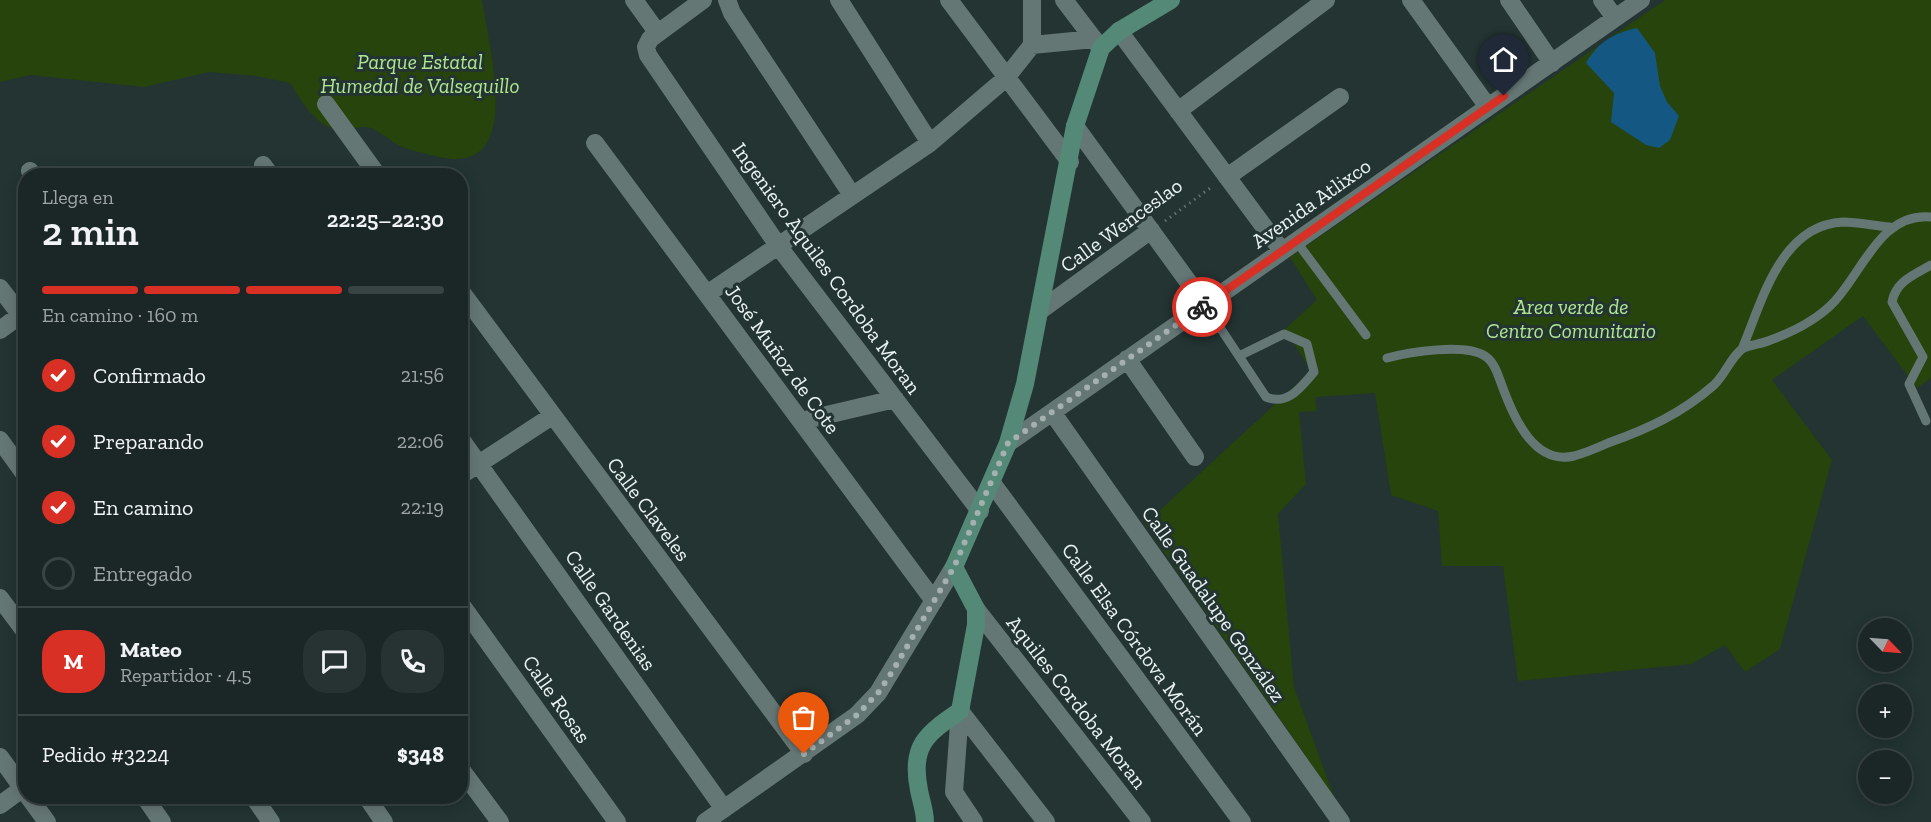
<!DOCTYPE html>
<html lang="es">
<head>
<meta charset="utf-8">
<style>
  :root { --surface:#1a2726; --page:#273332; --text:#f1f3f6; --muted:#9fa5a7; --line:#384443; --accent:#d93025 }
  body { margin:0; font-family:"Zilla Slab",serif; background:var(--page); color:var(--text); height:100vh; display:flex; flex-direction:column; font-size:22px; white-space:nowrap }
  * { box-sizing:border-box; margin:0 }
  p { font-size:20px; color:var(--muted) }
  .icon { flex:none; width:33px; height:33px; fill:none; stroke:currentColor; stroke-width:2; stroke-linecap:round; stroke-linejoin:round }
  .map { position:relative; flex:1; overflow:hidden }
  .panel { position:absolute; left:18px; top:168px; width:450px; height:636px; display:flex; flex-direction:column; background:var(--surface); border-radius:24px; box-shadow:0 3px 15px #0003,0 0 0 2px var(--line) }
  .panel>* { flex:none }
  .needle { width:39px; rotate:115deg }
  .buttons { position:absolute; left:1858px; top:618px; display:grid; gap:12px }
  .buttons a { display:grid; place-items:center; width:54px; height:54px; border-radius:50%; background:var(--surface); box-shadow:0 3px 15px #0003,0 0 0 2px var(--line); font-size:30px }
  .pin { position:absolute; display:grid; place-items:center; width:51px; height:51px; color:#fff; margin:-62px -26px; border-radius:50% 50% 50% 0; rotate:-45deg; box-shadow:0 0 6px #0007 }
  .pin .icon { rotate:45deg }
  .courier { position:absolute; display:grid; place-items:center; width:60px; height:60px; margin:-30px; border:4px solid #d93025; border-radius:50%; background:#fff; color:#222; box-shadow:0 2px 8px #0007 }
  .headline em { font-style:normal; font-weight:600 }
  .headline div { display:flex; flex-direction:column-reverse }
  .headline { display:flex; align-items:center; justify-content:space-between; height:102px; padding:0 24px }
  h1 { font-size:39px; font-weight:600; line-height:45px }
  .bar { display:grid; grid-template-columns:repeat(4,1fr); gap:9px 6px; align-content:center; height:72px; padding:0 24px }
  .bar i { height:8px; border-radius:4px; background:var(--line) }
  .bar .on { background:var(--accent) }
  .bar p { grid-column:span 4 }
  .line { display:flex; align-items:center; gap:15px; padding:0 24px; border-top:2px solid var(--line) }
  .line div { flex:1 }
  .round { display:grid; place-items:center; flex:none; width:63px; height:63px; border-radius:24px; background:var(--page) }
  ol { padding:0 24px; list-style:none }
  li { display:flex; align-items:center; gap:18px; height:66px }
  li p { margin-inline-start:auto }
  li .icon { padding:6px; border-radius:50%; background:var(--accent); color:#fff; stroke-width:4 }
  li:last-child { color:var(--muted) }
  li i { width:33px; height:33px; border:3px solid var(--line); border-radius:50% }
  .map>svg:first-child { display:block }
</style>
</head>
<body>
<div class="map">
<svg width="1931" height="822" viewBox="0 0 1931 822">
  <rect width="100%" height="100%" fill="#233432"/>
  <path fill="#26440c" d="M0,0H482C489,48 527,181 435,156C424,153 411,151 400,146C391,141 383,134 373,129C366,125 355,128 347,129C317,132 304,104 290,83L256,76L209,72L144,87L30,75L0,82Z
    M1665,0H1931V378L1917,388L1863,316L1772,380L1832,460L1780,649L1745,672L1725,645L1691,664L1518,681L1503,566H1442L1438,511L1391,495L1375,393L1315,397L1317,411L1299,412L1306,484L1278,514L1294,687L1334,797L1145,524L1311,371L1285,329L1317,300L1290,257Z"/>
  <path fill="#145783" d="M1637,28L1655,53L1660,86L1667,102L1679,116L1670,140L1659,148L1646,145L1611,122L1614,93L1586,63C1598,42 1614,33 1637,28Z"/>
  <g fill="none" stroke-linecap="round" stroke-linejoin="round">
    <path stroke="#637270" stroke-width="3" stroke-dasharray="1.5 4.5" stroke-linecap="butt" d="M1165,221L1213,186"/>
    <path stroke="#657775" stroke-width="9" d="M1296,241L1366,335
      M1205,305L1266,397C1288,406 1301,387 1314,372L1307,344L1284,334L1239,356
      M1742,349C1762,302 1780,225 1843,222C1859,222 1875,226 1890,227
      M1387,358C1409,352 1465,343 1485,356C1496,363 1499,379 1504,391C1515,420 1535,465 1574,456C1585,453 1597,448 1608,443C1648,429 1682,413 1714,385C1725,375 1731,357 1742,349C1749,345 1761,344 1768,341C1793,332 1816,321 1834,302C1863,271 1881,212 1931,217
      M1926,421L1909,384L1923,357L1892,302C1896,281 1914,275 1931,265"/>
    <path stroke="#657775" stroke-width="18" d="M634,0L657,32
      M703,0L650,39L646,47L648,55L779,247L980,511
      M727,0L732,13L852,195
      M839,0L930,143
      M949,0L1070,162
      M1064,0L1099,46
      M1411,0L1488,107
      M1509,0L1552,63
      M1602,0L1615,18
      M1119,31L1282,251
      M1032,45V0
      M326,104L378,176
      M1178,111L1326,0
      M1075,126L1205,305
      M595,143L934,601
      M263,165L271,176
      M30,171L33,176
      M1227,177L1340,97
      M0,288L26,322
      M460,290L804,754
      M707,294L930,143L1006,78L1032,45L1094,39
      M1041,310L1151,230
      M0,330L26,311
      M1127,359L1195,457
      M1052,412L1341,822
      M801,421L895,399
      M460,438L724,809
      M0,440L26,476
      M1008,443L1641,0
      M460,476L552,416
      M992,483L1242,822
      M0,598L26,633
      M460,603L617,822
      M976,609L1142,822
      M960,711L1046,822
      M960,711L954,792L974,822
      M0,757L26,793
      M460,768L500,822
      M28,796L47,822
      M144,796L162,822
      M253,796L271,822
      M366,796L384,822
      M0,805L26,786
      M705,822L857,715L878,693L954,567"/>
    <path stroke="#548877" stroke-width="18" d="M925,822C925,811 921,801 919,790C910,746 926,734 960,711L976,625V609L954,567L1008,443L1025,384L1075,126L1101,48L1119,31L1171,0"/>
  </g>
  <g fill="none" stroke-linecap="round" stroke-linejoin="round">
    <path stroke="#a4b1af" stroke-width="6" stroke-dasharray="0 10.8" d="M804,754L857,715L878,693L892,672L954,567L1008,443L1202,307"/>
    <path stroke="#d93025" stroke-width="8" d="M1202,307L1504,96"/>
  </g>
  <g text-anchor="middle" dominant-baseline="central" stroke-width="6" stroke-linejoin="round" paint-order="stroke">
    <g font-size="21" font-style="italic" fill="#b2e791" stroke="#233432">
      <text x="420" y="61">Parque Estatal<tspan x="420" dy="24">Humedal de Valsequillo</tspan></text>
      <text x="1571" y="306">Area verde de<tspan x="1571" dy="24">Centro Comunitario</tspan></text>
    </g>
    <g font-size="21" fill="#eaf4f2" stroke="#233432">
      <text transform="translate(1311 203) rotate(-35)">Avenida Atlixco</text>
      <text transform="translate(1121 225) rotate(-36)">Calle Wenceslao</text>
      <text transform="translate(827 268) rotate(54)">Ingeniero Aquiles Cordoba Moran</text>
      <text transform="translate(783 359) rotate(54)">José Muñoz de Cote</text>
      <text transform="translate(649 509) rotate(53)">Calle Claveles</text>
      <text transform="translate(1214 604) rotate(55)">Calle Guadalupe González</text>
      <text transform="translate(611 610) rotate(55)">Calle Gardenias</text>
      <text transform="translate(1135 639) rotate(54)">Calle Elsa Córdova Morán</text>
      <text transform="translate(557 699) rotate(55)">Calle Rosas</text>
      <text transform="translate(1077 702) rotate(52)">Aquiles Cordoba Moran</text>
    </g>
  </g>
</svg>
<div class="buttons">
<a><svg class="needle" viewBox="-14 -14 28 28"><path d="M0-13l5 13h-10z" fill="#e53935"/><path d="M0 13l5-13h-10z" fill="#9fa5a7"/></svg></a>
<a>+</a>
<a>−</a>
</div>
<div class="pin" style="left:804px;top:754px;background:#ea580c"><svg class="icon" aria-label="bag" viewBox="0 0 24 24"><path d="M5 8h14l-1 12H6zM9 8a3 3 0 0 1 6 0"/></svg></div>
<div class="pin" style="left:1504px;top:96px;background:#1f2937"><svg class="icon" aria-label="home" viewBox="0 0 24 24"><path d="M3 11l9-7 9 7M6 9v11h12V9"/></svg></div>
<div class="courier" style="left:1202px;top:307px"><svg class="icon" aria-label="bike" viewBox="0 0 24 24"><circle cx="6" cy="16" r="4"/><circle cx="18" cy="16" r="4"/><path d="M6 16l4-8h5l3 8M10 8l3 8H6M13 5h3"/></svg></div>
<section class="panel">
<div class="headline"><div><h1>2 min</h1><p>Llega en</p></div><em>22:25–22:30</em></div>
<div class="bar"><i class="on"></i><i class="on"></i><i class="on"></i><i></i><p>En camino · 160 m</p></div>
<ol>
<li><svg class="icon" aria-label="check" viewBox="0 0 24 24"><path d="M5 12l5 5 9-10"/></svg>Confirmado<p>21:56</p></li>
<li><svg class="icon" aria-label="check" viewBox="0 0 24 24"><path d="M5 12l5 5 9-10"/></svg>Preparando<p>22:06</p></li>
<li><svg class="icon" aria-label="check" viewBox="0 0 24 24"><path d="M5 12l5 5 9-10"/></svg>En camino<p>22:19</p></li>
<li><i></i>Entregado</li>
</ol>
<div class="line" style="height:108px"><b class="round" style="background:var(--accent);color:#fff">M</b><div><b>Mateo</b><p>Repartidor · 4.5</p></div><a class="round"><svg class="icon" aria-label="chat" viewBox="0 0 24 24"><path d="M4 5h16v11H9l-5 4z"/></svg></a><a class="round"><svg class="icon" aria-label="phone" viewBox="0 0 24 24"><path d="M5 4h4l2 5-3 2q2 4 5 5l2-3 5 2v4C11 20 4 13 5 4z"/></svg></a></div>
<div class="line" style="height:78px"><div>Pedido #3224</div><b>$348</b></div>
</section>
</div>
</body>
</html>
